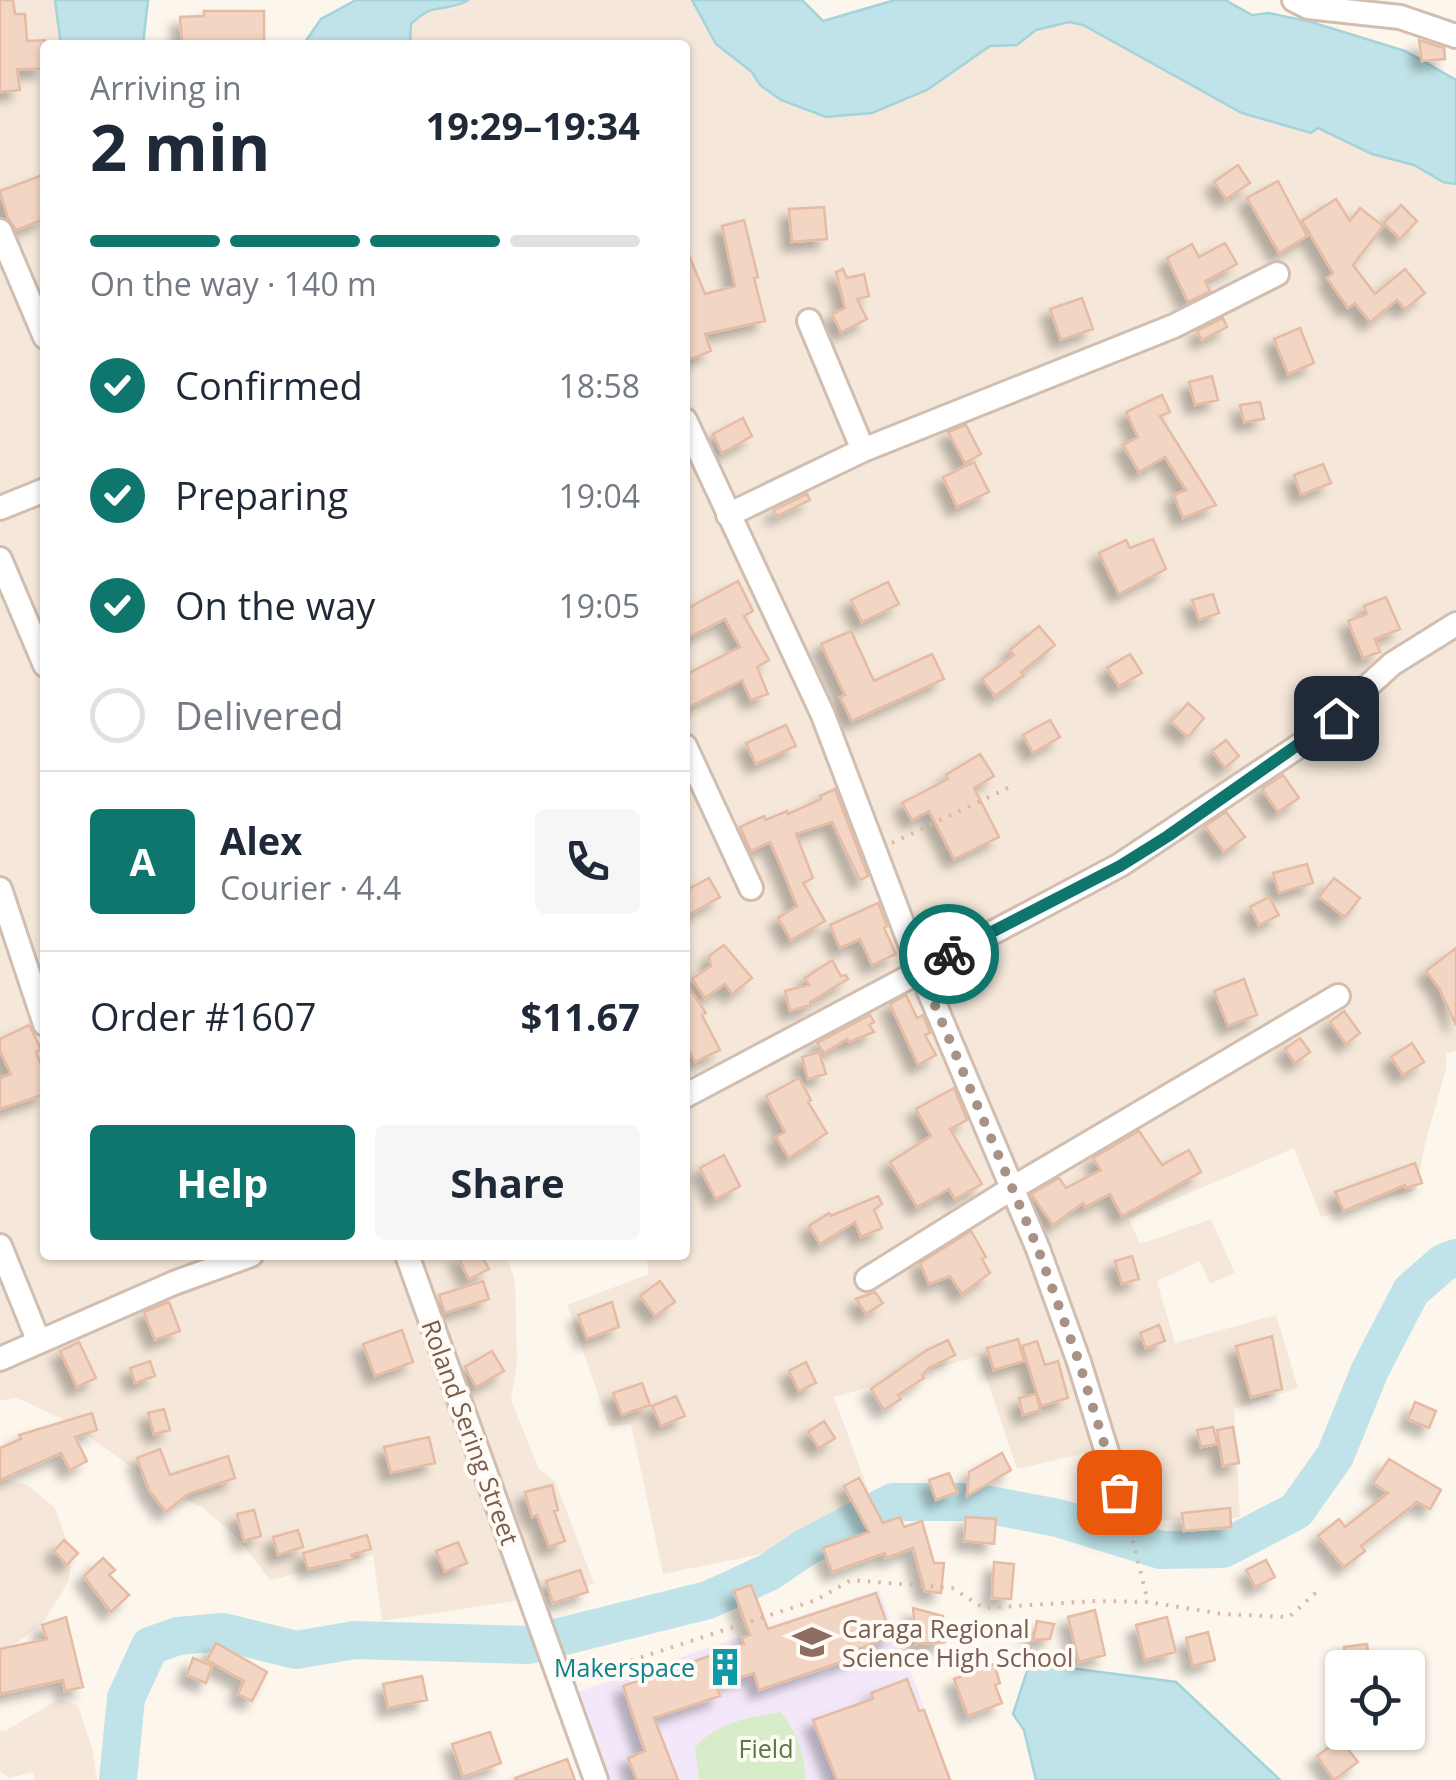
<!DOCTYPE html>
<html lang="en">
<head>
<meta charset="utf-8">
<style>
  :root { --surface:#fff; --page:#f6f6f7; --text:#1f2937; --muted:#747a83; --line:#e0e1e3; --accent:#0f766e }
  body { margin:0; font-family:"Open Sans",sans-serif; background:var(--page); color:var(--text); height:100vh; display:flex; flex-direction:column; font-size:38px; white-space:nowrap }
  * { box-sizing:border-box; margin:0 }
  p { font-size:32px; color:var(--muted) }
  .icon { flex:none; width:55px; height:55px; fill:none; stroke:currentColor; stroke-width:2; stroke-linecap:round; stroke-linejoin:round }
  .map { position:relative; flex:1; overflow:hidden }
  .drawer { position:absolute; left:40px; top:40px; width:650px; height:1220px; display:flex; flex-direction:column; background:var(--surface); border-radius:10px; box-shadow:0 2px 8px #0004 }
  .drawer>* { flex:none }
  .buttons { position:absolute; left:1325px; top:1650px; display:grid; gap:20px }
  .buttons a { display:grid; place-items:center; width:100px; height:100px; border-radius:10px; background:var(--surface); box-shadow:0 2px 8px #0004; font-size:50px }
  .pin { position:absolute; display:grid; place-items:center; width:85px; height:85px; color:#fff; margin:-42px; border-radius:20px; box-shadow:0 5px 15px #0006 }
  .courier { position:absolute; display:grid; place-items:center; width:100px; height:100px; margin:-50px; border:8px solid #0f766e; border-radius:50%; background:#fff; color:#222; box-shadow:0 2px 12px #0007 }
  .summary em { font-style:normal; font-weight:700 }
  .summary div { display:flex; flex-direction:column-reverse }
  .summary { display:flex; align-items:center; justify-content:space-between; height:170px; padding:0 50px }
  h1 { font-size:65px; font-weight:700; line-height:75px }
  .bar { display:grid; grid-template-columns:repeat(4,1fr); gap:15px 10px; align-content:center; height:120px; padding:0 50px }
  .bar i { height:12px; border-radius:8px; background:var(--line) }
  .bar .current { background:var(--accent) }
  .bar p { grid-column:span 4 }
  .line { display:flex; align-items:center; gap:25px; padding:0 50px; border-top:2px solid var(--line) }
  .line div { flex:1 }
  .round { display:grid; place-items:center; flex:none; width:105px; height:105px; border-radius:10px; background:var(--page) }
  ol { padding:0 50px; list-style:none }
  li { display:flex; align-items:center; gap:30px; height:110px }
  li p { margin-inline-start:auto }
  li .icon { padding:10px; border-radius:50%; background:var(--accent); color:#fff; stroke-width:4 }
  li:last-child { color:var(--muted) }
  li i { width:55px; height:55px; border:5px solid var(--line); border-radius:50% }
  .action { display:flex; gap:20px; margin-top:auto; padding:20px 50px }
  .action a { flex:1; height:115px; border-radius:10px; background:var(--accent); color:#fff; font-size:40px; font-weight:700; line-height:115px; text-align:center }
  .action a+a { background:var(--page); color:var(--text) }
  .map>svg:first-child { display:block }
</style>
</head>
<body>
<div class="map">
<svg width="1456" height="1780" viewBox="0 0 1456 1780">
  <defs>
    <filter id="shadow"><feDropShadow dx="-9" dy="9" stdDeviation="5" flood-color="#0004"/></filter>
  </defs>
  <rect width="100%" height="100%" fill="#fdf6ec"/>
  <path fill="#f5e8da" d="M0,0H55L61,45H45V1255H506L515,1281L517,1362L511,1400L539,1469L555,1481L594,1583L574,1592L382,1621L373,1555L270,1580L237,1537L203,1508L159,1486L65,1420L17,1398L0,1401Z
    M469,0H692L716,44L752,72L760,85L781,100L826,117L872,113L906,100L927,90L990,46L1017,45L1036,30L1069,22L1083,25L1242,113L1271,122L1329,130L1372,154L1415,165L1443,182L1456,184V1051L1446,1053V1069L1426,1140L1416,1190L1321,1217L1294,1148L1129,1219L1140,1244L1211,1219L1235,1273L1210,1284L1200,1261L1157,1281L1175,1343L1276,1315L1298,1388L1234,1409L1240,1517L1214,1521L1143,1520L1120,1445L1017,1469L979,1356L834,1397L870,1495L804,1527L772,1552L663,1574L631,1424L609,1426L567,1305L649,1274L646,1255H685V45H410L411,24L424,11L437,6L451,9Z
    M0,1478L28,1485L55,1508L71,1553L69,1581L42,1624L16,1643L0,1649Z
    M59,1699L78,1705L92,1748L97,1780H35L33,1772L9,1778L0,1771V1731H5Z"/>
  <path fill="#f3e8fa" d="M879,1590L952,1780H603L571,1694Z"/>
  <path fill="#d8ecc9" d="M781,1712C797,1734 805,1752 805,1780H699L695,1748C716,1722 748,1718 781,1712Z"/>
  <path fill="#bfe3e8" stroke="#a5d3da" stroke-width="2.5" d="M55,0H148L143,45H61Z
    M356,0H469C443,14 435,0 411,24L410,45H303L321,19Z
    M692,0H802L823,21L895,0H1225L1252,15L1269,13L1311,22L1405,51L1456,80V184L1443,182L1414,165L1372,154L1318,128L1311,133L1242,113L1083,25L1069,22L1036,30L1017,45L990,46L927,90L872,113L826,117L781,100L760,85L752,72L716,44Z
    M1029,1665L1062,1667L1176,1682L1280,1780H1036L1024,1730L1013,1714Z"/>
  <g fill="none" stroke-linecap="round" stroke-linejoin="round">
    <path stroke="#bfe3e8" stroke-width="38" d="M118,1780L126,1698L150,1646L178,1636L223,1632L296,1650L355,1640L528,1645L708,1600L769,1572L806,1547L893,1502H974L1058,1518L1161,1550L1223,1549L1296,1511L1335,1456L1370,1370L1411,1291L1443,1263L1456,1258"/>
  </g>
  <path fill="#f3d5c3" stroke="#e6bba3" stroke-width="2.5" filter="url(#shadow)" d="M0,0H13L15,14H25L27,41L45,40V69H17L20,90L0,92Z
    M204,11H264V41H182L180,17L204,16Z
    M1419,40L1444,48L1445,59L1422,61Z
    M1238,165L1250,183L1226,199L1214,182Z
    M45,174V219L16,230L8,218L0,191Z
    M1278,181L1307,236L1279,253L1247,198Z
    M1336,199L1350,221L1360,208L1383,226L1353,265L1375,294L1405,269L1425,293L1405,309L1397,300L1370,322L1355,303L1348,308L1327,278L1333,273L1302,221Z
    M1401,205L1417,221L1400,239L1384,223Z
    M824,207L827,239L792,242L789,209Z
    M744,220L758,277L754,278L765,321L705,334L711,351L685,361V246L705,294L735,286L722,226Z
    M1225,243L1237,264L1205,281L1210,291L1188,302L1167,258L1192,244L1199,257Z
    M843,269L847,278L864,274L869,296L857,299L867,319L841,332L832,314L845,308L836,272Z
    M1082,298L1093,329L1061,340L1050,309Z
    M1223,318L1227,327L1202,340L1197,331Z
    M1300,328L1314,363L1288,374L1274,339Z
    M1212,376L1218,400L1195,405L1189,382Z
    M1162,395L1170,412L1160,416L1216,505L1183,518L1174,495L1186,490L1165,457L1139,472L1123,445L1138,437L1126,412Z
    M1260,402L1264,419L1244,422L1240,405Z
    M743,418L752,436L722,453L713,434Z
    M966,425L981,454L965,463L948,432Z
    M974,462L989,492L957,507L943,477Z
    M1323,464L1331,483L1301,495L1294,475Z
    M807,494L810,500L777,516L774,510Z
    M1153,539L1166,569L1119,594L1099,553L1126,540L1130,548Z
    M738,581L753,611L744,616L769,660L757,667L768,694L751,700L742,680L685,709V675L740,647L725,619L685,639V610Z
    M888,582L899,604L862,622L851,600Z
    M1213,594L1219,613L1199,620L1192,600Z
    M1386,597L1400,629L1375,639L1380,652L1363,658L1348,621L1367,614L1364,606Z
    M1039,626L1055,645L1021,672L1024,675L995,696L982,679L1014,655L1010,650Z
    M851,631L874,681L932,654L944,679L852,721L840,697L845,695L821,644Z
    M1130,654L1142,673L1119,686L1107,668Z
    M1188,703L1204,718L1188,737L1171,722Z
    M1050,720L1060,737L1033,753L1023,735Z
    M786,725L796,746L756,764L746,743Z
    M1226,740L1239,756L1225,768L1212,751Z
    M980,754L994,776L974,788L999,837L954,859L929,811L912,820L902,803L948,779L946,775Z
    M1283,775L1299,798L1278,812L1262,789Z
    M835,789L868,876L860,880L832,822L796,834L813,878L803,883L825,921L791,940L778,918L797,906L780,864L770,842L751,851L740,827L764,816L766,820L787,811L788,814L821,799L820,796Z
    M1226,812L1245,837L1224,852L1205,826Z
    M1307,864L1313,883L1279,893L1273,873Z
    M709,878L720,897L685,917V891Z
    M1334,878L1360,898L1345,917L1319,897Z
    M1269,897L1279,915L1259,925L1250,907Z
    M878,903L887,926L884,928L896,954L872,965L860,939L840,948L830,925Z
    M724,945L752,978L732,994L725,984L705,998L692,979L711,966L709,956Z
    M1456,948V1025L1439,988L1426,971Z
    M832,960L841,976L846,975L848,979L810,1002L811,1005L790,1011L785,991L809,985L805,978Z
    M1244,979L1257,1015L1228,1026L1214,991Z
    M685,982L706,1013L702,1015L720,1050L695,1062L685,1042Z
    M906,995L917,1018L923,1015L930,1033L925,1035L936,1055L918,1065L890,1004Z
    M1344,1011L1360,1033L1346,1044L1330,1022Z
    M870,1015L874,1022L869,1025L874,1032L849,1042L847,1039L824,1053L817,1043Z
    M29,1025L41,1049L36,1052L45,1074V1094L0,1109V1078L11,1074L0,1051V1039Z
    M1300,1038L1310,1052L1295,1063L1285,1049Z
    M1412,1043L1424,1062L1403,1075L1391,1057Z
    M819,1052L826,1074L808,1079L802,1057Z
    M799,1078L811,1100L808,1102L827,1133L789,1158L776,1137L785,1132L766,1096Z
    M954,1088L967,1120L950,1129L982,1184L955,1199L949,1189L917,1207L890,1162L931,1136L916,1109Z
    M1139,1131L1162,1165L1189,1150L1201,1172L1122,1216L1110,1194L1085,1207L1083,1203L1053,1225L1031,1194L1059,1178L1066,1188L1101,1170L1093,1158Z
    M724,1155L740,1186L716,1199L700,1168Z
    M1415,1163L1422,1183L1406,1188L1405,1185L1344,1211L1335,1192Z
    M878,1196L882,1204L874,1210L882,1228L861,1237L855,1222L820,1244L809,1226L829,1213L831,1216Z
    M971,1231L986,1257L982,1259L990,1273L962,1294L950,1276L929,1284L920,1263Z
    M457,1255H481L489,1269L469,1279Z
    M1132,1256L1139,1279L1122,1284L1115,1261Z
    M483,1281L489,1299L445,1313L439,1295Z
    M660,1281L675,1302L655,1316L640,1296Z
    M875,1292L883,1303L866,1314L856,1299Z
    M169,1302L180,1331L155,1340L144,1312Z
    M612,1302L619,1327L587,1339L578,1315Z
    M1159,1325L1165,1341L1146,1348L1140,1333Z
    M402,1330L413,1362L375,1376L363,1344Z
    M1272,1336L1282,1389L1251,1397L1236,1346Z
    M1018,1339L1024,1361L994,1370L987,1348Z
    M948,1340L955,1355L929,1368L922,1375L924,1378L898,1395L901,1399L884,1410L871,1389L927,1350Z
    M1037,1341L1045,1365L1058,1361L1068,1398L1041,1406L1022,1346Z
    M79,1342L96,1378L77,1387L60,1351Z
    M492,1351L504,1371L476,1387L465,1367Z
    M150,1361L155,1376L135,1383L130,1368Z
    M806,1362L816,1383L799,1391L789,1371Z
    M642,1383L650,1405L622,1415L613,1393Z
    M1036,1394L1040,1410L1023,1415L1019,1398Z
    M676,1396L685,1416L661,1426L652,1406Z
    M1415,1402L1436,1411L1429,1428L1408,1419Z
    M164,1409L170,1430L154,1434L148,1413Z
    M92,1413L97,1430L75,1437L87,1461L70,1470L61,1453L0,1480V1448L21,1439L19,1435Z
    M824,1421L835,1438L819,1448L808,1432Z
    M1213,1427L1217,1444L1201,1447L1197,1430Z
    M1233,1427L1239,1463L1223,1466L1217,1430Z
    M429,1437L435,1463L391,1473L384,1447Z
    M160,1449L170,1475L228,1456L235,1478L188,1494L166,1512L149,1490L137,1458Z
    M1002,1453L1011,1470L967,1496L969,1472Z
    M1389,1459L1441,1490L1430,1509L1417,1502L1361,1546L1365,1551L1344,1567L1318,1536L1339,1519L1345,1527L1388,1493L1373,1483Z
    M1148,1469L1158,1488L1141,1497L1131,1478Z
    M949,1473L957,1492L936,1500L929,1480Z
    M859,1478L883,1523L900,1517L904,1527L922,1521L934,1563H944L941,1593L925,1591L913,1548L886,1558L885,1553L832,1572L823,1548L869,1532L844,1486Z
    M552,1485L558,1510L554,1511L565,1541L549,1547L537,1515L532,1517L525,1492Z
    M1230,1508L1231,1527L1184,1531L1182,1513Z
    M254,1510L261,1536L244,1541L237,1514Z
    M966,1517L996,1519L994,1544L964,1541Z
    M298,1530L303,1547L278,1555L273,1537Z
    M367,1535L371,1549L351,1555L353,1559L308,1569L303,1553Z
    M64,1540L78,1553L67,1565L54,1551Z
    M458,1542L467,1563L445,1572L436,1551Z
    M103,1558L115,1570L109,1575L129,1595L111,1612L84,1576Z
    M1266,1560L1275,1577L1255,1587L1246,1570Z
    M994,1562L1014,1564L1011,1599L992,1598Z
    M580,1570L588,1592L553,1603L546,1581Z
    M751,1585L768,1629L876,1593L892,1637L853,1651L856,1657L759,1690L754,1673L716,1685L720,1696L654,1718L678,1780H637L628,1758L645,1751L623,1686L744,1644L742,1638L750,1635L734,1591Z
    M913,1608L943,1616L945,1642L916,1644Z
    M1095,1610L1105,1655L1079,1662L1068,1617Z
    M66,1617L83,1687L65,1691L63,1680L0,1694V1649L47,1639L42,1625Z
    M1167,1617L1176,1652L1145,1660L1136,1625Z
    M1037,1621L1054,1624L1050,1639L1033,1640Z
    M1208,1632L1215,1660L1193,1666L1186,1638Z
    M216,1643L267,1672L252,1701L238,1694L244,1681L207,1660Z
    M1367,1644L1370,1666L1347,1668L1344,1647Z
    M193,1658L212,1666L206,1683L187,1675Z
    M994,1664L1000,1683L995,1685L1002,1703L968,1716L954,1679Z
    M422,1676L427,1700L388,1708L383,1684Z
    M907,1679L919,1711L924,1710L950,1780H837L813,1720L873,1699L871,1693Z
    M490,1732L501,1763L463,1777L452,1744Z
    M1340,1739L1358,1762L1334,1780L1317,1756Z
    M567,1759L575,1780H515V1778Z"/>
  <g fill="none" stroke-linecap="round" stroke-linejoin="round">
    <g stroke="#d1beb0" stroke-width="28">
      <path id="street" d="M1294,0L1308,7L1400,17L1456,36
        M0,231L45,337
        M809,321L863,450
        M685,420L823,715L920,970L1038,1249L1079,1362L1119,1491
        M0,508L45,490
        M728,515L863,450L1174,326L1277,274
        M0,559L45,665
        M685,746L751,888
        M0,889L45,1024
        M685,1096L1120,865L1311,738L1392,664L1456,624
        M0,1246L39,1342
        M407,1255L596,1780
        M867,1279L1011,1189L1338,996
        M0,1359L174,1283L251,1255"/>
    </g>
    <path stroke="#d9b8a5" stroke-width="4" stroke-dasharray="2.5 8" stroke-linecap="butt" d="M892,843L1010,787
      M1125,1510L1148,1602
      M581,1677L816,1600L851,1580L952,1588L984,1608L1095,1601L1148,1602L1222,1614L1289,1617L1321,1588"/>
    <use href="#street" stroke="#fff" stroke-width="22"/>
  </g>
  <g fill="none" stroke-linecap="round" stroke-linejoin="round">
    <path stroke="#a89285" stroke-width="10" stroke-dasharray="0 18" d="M949,954L920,970L1038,1249L1079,1362L1119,1492"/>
    <path stroke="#0f766e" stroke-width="12" d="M949,954L1120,866L1168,836L1336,718"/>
  </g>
  <defs>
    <g id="school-bare" transform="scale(3)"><path d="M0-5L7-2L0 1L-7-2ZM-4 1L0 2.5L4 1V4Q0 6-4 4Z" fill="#8d6e63" stroke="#fffaf3" stroke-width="2.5" paint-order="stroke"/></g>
    <g id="building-bare" transform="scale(3)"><path d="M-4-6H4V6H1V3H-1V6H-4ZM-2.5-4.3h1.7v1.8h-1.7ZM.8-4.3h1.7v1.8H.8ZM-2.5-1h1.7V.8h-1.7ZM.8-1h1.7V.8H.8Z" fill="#0f9aa8" stroke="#fffaf3" stroke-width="2.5" paint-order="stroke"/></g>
  </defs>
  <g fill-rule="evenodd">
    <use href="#school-bare" x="812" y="1642"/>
    <use href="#building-bare" x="725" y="1667"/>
  </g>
  <g text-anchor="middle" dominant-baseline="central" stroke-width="8" stroke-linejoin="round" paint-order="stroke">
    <g font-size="25" fill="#7a5c4d" stroke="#fffaf3">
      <text transform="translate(471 1432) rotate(70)">Roland Sering Street</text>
    </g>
    <g font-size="25" fill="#785e54" stroke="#fffaf3" text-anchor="start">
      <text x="842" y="1628">Caraga Regional<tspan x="842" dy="29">Science High School</tspan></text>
    </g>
    <g font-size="25" fill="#0d838f" stroke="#fffaf3" text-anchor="end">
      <text x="695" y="1667">Makerspace</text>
    </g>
    <g font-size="25" fill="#537a41" stroke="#fffaf3">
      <text x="766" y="1748">Field</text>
    </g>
  </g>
</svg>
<div class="buttons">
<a><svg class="icon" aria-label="locate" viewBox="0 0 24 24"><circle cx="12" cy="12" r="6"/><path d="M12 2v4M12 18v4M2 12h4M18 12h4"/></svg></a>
</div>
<div class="pin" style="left:1119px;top:1492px;background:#ea580c"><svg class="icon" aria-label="bag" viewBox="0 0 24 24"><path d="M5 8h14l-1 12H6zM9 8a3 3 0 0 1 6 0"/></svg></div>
<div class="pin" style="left:1336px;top:718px;background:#1f2937"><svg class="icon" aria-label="home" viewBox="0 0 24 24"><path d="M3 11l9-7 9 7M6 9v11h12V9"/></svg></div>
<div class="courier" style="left:949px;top:954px"><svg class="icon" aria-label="bike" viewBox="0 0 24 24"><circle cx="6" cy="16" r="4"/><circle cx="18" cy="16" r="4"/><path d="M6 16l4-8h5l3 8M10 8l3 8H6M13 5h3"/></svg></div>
<section class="drawer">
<div class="summary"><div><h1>2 min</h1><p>Arriving in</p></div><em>19:29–19:34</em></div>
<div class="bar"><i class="current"></i><i class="current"></i><i class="current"></i><i></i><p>On the way · 140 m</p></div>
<ol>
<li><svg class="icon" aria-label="check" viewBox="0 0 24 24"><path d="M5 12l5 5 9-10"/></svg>Confirmed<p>18:58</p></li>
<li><svg class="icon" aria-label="check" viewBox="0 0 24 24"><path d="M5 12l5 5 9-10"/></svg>Preparing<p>19:04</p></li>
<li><svg class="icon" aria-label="check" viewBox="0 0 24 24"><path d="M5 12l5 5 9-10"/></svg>On the way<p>19:05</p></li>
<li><i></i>Delivered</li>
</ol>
<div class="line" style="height:180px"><b class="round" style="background:var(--accent);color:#fff">A</b><div><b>Alex</b><p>Courier · 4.4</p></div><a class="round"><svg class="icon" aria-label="phone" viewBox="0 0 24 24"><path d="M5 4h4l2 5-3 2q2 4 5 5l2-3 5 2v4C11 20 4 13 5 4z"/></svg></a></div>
<div class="line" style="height:130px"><div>Order #1607</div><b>$11.67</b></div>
<div class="action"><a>Help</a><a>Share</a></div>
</section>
</div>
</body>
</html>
